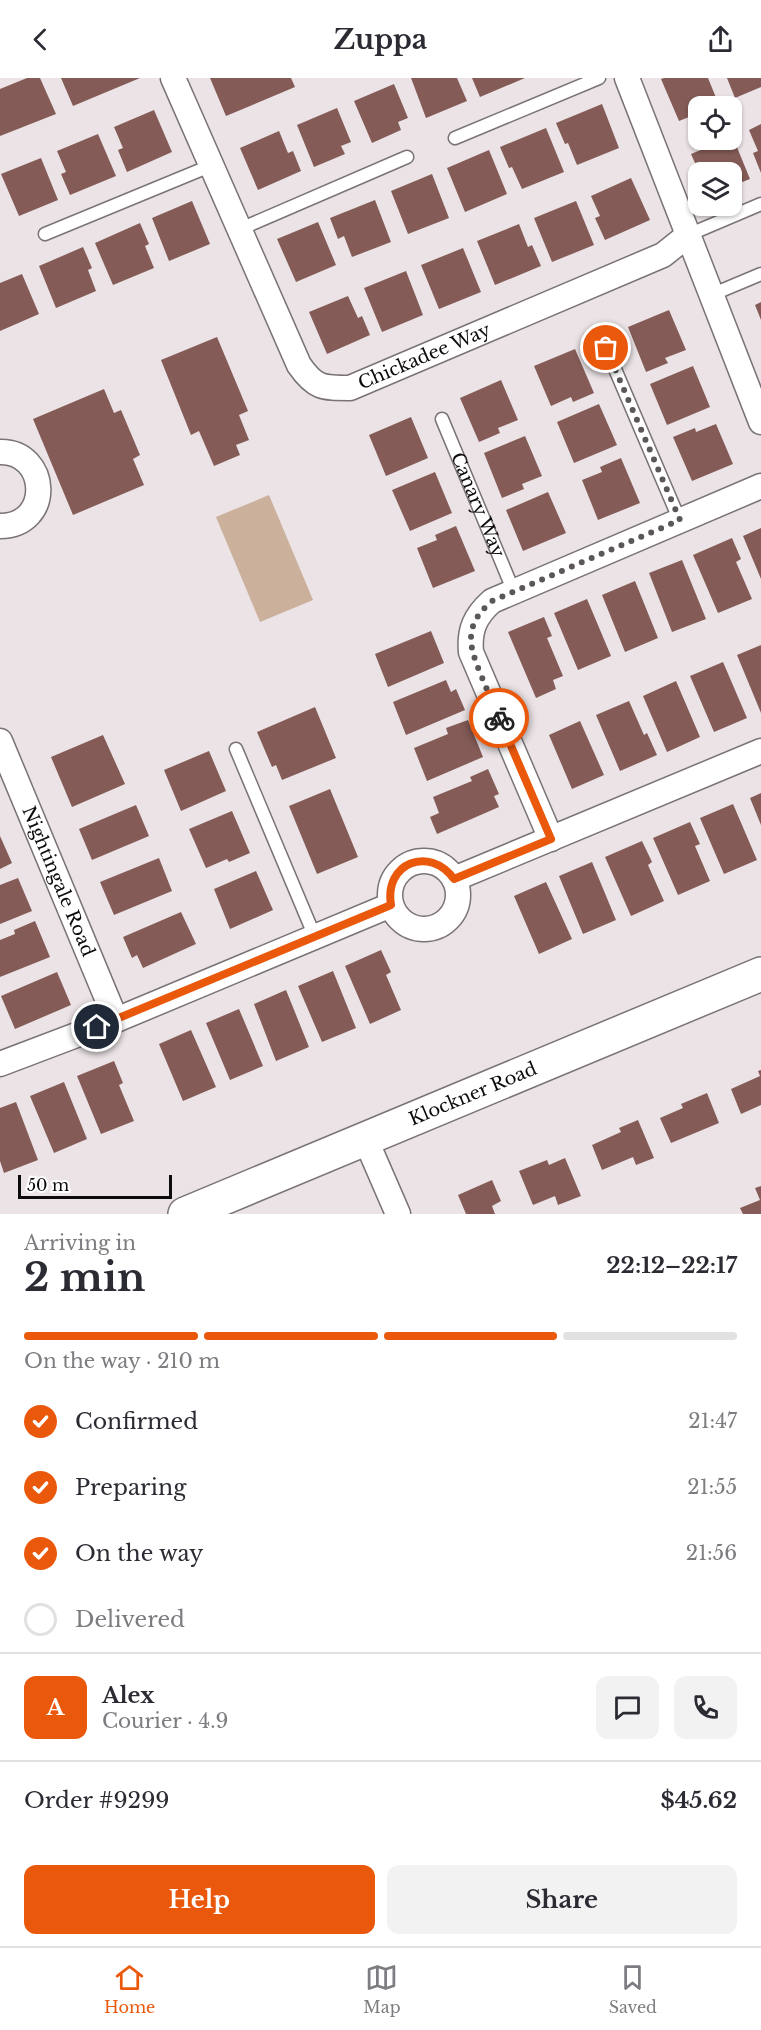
<!DOCTYPE html>
<html lang="en">
<head>
<meta charset="utf-8">
<style>
  :root { --surface:#fff; --page:#f2f2f3; --text:#2b2b33; --muted:#7c7c81; --line:#e1e1e2; --accent:#ea580c }
  body { margin:0; font-family:"Libre Baskerville",serif; background:var(--page); color:var(--text); height:100vh; display:flex; flex-direction:column; font-size:22px; white-space:nowrap }
  * { box-sizing:border-box; margin:0 }
  p { font-size:20px; color:var(--muted) }
  .icon { flex:none; width:33px; height:33px; fill:none; stroke:currentColor; stroke-width:2; stroke-linecap:round; stroke-linejoin:round }
  .map { position:relative; height:1136px; overflow:hidden }
  .details { display:flex; flex-direction:column; background:var(--surface); flex:1 }
  .details>* { flex:none }
  .fabs { position:absolute; left:688px; top:18px; display:grid; gap:12px }
  .fabs a { display:grid; place-items:center; width:54px; height:54px; border-radius:12px; background:var(--surface); box-shadow:0 2px 4px #0004; font-size:30px }
  .scale { position:absolute; left:18px; bottom:15px; width:154px; box-sizing:border-box; padding-left:6px; border:3px solid #0d0b0c; border-top:0; font-size:16px; line-height:21px; white-space:nowrap; color:#0d0b0c; -webkit-text-stroke:4px #fff; paint-order:stroke }
  .pin { position:absolute; display:grid; place-items:center; width:51px; height:51px; color:#fff; margin:-26px; border:3px solid #fff; border-radius:50%; box-shadow:0 2px 6px #0007 }
  .courier { position:absolute; display:grid; place-items:center; width:60px; height:60px; margin:-30px; border:4px solid #ea580c; border-radius:50%; background:#fff; color:#222; box-shadow:0 2px 8px #0007 }
  .headline em { font-style:normal; font-weight:700 }
  .headline div { display:flex; flex-direction:column-reverse }
  .headline { display:flex; align-items:center; justify-content:space-between; height:102px; padding:0 24px }
  h1 { font-size:39px; font-weight:700; line-height:45px }
  .bar { display:grid; grid-template-columns:repeat(4,1fr); gap:9px 6px; align-content:center; height:72px; padding:0 24px }
  .bar i { height:8px; border-radius:4px; background:var(--line) }
  .bar .current { background:var(--accent) }
  .bar p { grid-column:span 4 }
  .line { display:flex; align-items:center; gap:15px; padding:0 24px; border-top:2px solid var(--line) }
  .line div { flex:1 }
  .round { display:grid; place-items:center; flex:none; width:63px; height:63px; border-radius:12px; background:var(--page) }
  ol { padding:0 24px; list-style:none }
  li { display:flex; align-items:center; gap:18px; height:66px }
  li p { margin-inline-start:auto }
  li .icon { padding:6px; border-radius:50%; background:var(--accent); color:#fff; stroke-width:4 }
  li:last-child { color:var(--muted) }
  li i { width:33px; height:33px; border:3px solid var(--line); border-radius:50% }
  .action { display:flex; gap:12px; margin-top:auto; padding:12px 24px }
  .action a { flex:1; height:69px; border-radius:12px; background:var(--accent); color:#fff; font-size:24px; font-weight:700; line-height:69px; text-align:center }
  .action a+a { background:var(--page); color:var(--text) }
  header { display:flex; justify-content:space-between; align-items:center; height:78px; padding:0 24px; background:var(--surface); font-size:27px; font-weight:700 }
  .menu { display:flex; justify-content:space-around; align-items:center; height:84px; border-top:2px solid var(--line); background:var(--surface); font-size:16px; color:var(--muted) }
  .menu a { display:grid; justify-items:center; gap:3px }
  .menu .current { color:var(--accent) }
  .map>svg:first-child { display:block }
</style>
</head>
<body>
<header><svg class="icon" aria-label="back" viewBox="0 0 24 24"><path d="M15 5l-7 7 7 7"/></svg>Zuppa<svg class="icon" aria-label="share" viewBox="0 0 24 24"><path d="M12 15V3M7 8l5-5 5 5M5 13v7h14v-7"/></svg></header>
<div class="map">
<svg width="761" height="1136" viewBox="0 0 761 1136">
  <rect width="100%" height="100%" fill="#ebe3e6"/>
  <path fill="#cbb09c" d="M269,417L313,522L260,544L216,439Z"/>
  <path fill="#845b56" d="M27,0H40L56,36L0,58V11Z
    M61,0H140L73,28Z
    M210,0H291L295,9L226,38Z
    M411,0H457L467,23L426,40Z
    M472,0H525L480,19Z
    M664,0H708L719,27L714,28H699V35L679,43L661,1Z
    M727,0H761V9L735,20Z
    M394,6L408,40L398,44L401,52L372,65L354,23Z
    M602,26L619,70L577,87L568,65L565,66L556,45Z
    M337,30L351,64L341,68L345,76L314,89L297,47Z
    M154,32L172,74L127,94L118,72L123,70L114,49Z
    M761,46V95L753,75L758,73L749,52Z
    M546,50L564,94L522,111L512,89L509,90L500,69Z
    M279,53L288,75L293,73L301,93L258,112L240,70Z
    M98,56L116,98L70,117L61,96L66,94L57,73Z
    M732,57L750,101L732,108V94H699L691,76L725,62H732Z
    M489,72L507,116L465,134L447,90Z
    M41,80L58,122L19,138L1,96Z
    M432,96L449,140L408,156L391,113Z
    M631,100L650,142L605,162L595,140L600,138L591,118Z
    M375,122L391,164L352,179L344,158L338,161L330,140Z
    M192,123L210,166L169,183L152,140Z
    M576,123L594,167L552,184L534,140Z
    M318,144L336,187L296,204L277,161Z
    M140,145L149,166L145,168L154,190L113,207L95,165Z
    M519,146L528,169L532,167L541,188L495,207L477,163Z
    M83,169L92,190L88,192L96,213L56,230L39,188Z
    M463,170L481,214L439,231L421,187Z
    M406,193L423,237L382,254L364,210Z
    M22,196L39,236L0,253V205Z
    M348,218L358,240L362,238L370,257L327,276L309,234Z
    M761,224V242L755,227Z
    M669,232L686,272L665,280L668,285L646,294L628,249Z
    M217,259L248,333L239,337L249,362L236,367L240,377L214,388L199,353L191,357L161,282Z
    M575,271L594,315L573,324L571,319L551,328L534,288Z
    M693,288L710,329L667,347L650,306Z
    M501,302L518,342L498,350L500,355L479,364L460,320Z
    M104,311L114,335L121,332L140,377L133,381L144,407L73,437L33,341Z
    M599,326L617,367L574,385L557,344Z
    M411,339L428,380L386,398L369,357Z
    M716,346L733,386L692,403L673,359L695,350L696,354Z
    M525,358L542,398L522,406L524,411L502,420L484,375Z
    M621,380L640,425L598,442L582,402L602,394L600,389Z
    M435,394L452,435L410,453L392,412Z
    M548,414L566,455L523,473L506,432Z
    M456,448L475,493L433,510L417,470L437,462L435,457Z
    M761,450V501L743,458Z
    M732,460L741,481L736,484L752,521L718,535L693,477Z
    M682,482L706,541L672,554L649,495Z
    M635,503L658,560L625,574L602,517Z
    M587,521L611,578L578,592L554,535Z
    M544,539L552,558L547,560L563,598L553,602L556,611L536,620L508,554Z
    M431,553L444,585L388,609L375,576Z
    M761,567V635L737,577Z
    M723,584L747,640L714,654L690,598Z
    M446,602L451,614L456,611L465,632L406,657L393,624Z
    M676,603L700,659L667,674L643,618Z
    M629,623L644,657L647,655L657,677L620,693L596,637Z
    M315,629L336,680L282,702L276,687L272,689L257,654Z
    M468,642L483,679L427,703L414,670L448,656L446,650Z
    M580,643L604,697L572,711L549,657Z
    M103,657L125,706L72,729L51,679Z
    M209,673L226,713L181,733L164,692Z
    M488,691L499,716L494,718L499,729L437,756L430,739L439,735L433,719L472,703L470,699Z
    M330,711L358,779L317,796L289,728Z
    M761,715V747L750,720Z
    M733,726L757,782L724,796L700,740Z
    M136,727L149,758L92,782L79,751Z
    M232,733L250,775L229,784L227,781L206,790L189,751Z
    M690,744L700,766L695,768L710,803L678,817L653,760Z
    M0,758L12,785L0,791Z
    M642,763L652,784L648,787L664,823L631,838L605,779Z
    M159,780L172,813L114,837L100,804Z
    M592,784L616,842L583,856L559,798Z
    M256,793L273,832L230,851L214,811Z
    M18,800L32,833L0,846V807Z
    M546,804L572,861L539,876L514,818Z
    M181,834L196,866L143,890L137,877L132,880L123,859Z
    M35,843L50,879L0,899V862L15,856L14,852Z
    M381,872L391,894L386,897L401,932L370,946L345,888Z
    M333,893L356,950L322,964L298,908Z
    M57,894L71,927L15,951L1,918Z
    M286,912L309,969L276,983L254,926Z
    M239,931L263,988L230,1002L206,945Z
    M191,952L216,1009L183,1023L159,966Z
    M114,983L123,1005L119,1007L134,1043L101,1056L77,998Z
    M761,992V1027L741,1036L731,1011L760,998L758,993Z
    M64,1004L87,1061L54,1075L30,1018Z
    M707,1015L719,1045L671,1065L660,1040L683,1030L681,1026Z
    M16,1024L38,1082L4,1095L0,1083V1030Z
    M638,1042L654,1080L636,1087L633,1079L602,1092L592,1067L621,1054L619,1050Z
    M565,1080L581,1118L558,1127L555,1118L533,1127L519,1093L547,1082L549,1087Z
    M492,1102L501,1123L492,1128L495,1136H466L458,1117Z
    M761,1108V1136H743L740,1130L760,1122L755,1110Z"/>
  <g fill="none" stroke-linecap="round" stroke-linejoin="round">
    <g stroke="#7a7376" stroke-width="15">
      <g id="service">
        <path d="M455,60L599,0"/>
        <path d="M238,152L407,79"/>
        <path d="M45,156L210,88"/>
        <path d="M688,157L761,126"/>
        <path d="M711,217L761,196"/>
        <path d="M606,270L680,443"/>
        <path id="s1" d="M442,341L514,514"/>
        <path d="M236,671L315,859"/>
      </g>
    </g>
    <g stroke="#7a7376" stroke-width="27">
      <g id="minor">
        <path id="s2" d="M173,0L299,287C315,310 322,310 350,310L663,177L688,157"/>
        <path d="M627,0L761,344"/>
        <path d="M0,374C49,373 53,448 0,448"/>
        <path id="s3" d="M0,663L116,942"/>
        <path d="M551,761L471,574C469,552 475,538 492,523L761,408"/>
        <circle cx="424" cy="817" r="34"/>
        <path d="M454,801L761,673"/>
        <path d="M0,986L116,942L391,827"/>
        <path d="M365,1060L398,1136"/>
      </g>
    </g>
    <g stroke="#7a7376" stroke-width="36">
      <g id="secondary">
        <path id="s4" d="M185,1136L761,896"/>
      </g>
    </g>
    <use href="#service" stroke="#fff" stroke-width="12"/>
    <use href="#minor" stroke="#fff" stroke-width="24"/>
    <use href="#secondary" stroke="#fff" stroke-width="33"/>
  </g>
  <g fill="none" stroke-linecap="round" stroke-linejoin="round">
    <path stroke="#5b5758" stroke-width="6" stroke-dasharray="0 10.8" d="M499,640C493,626 487,612 481,597C468,566 464,547 492,523L680,442L606,270"/>
    <path stroke="#ea580c" stroke-width="8" d="M97,949L391,827C384,785 429,767 454,801L551,761L499,640"/>
  </g>
  <g text-anchor="middle" dominant-baseline="central" stroke-width="4.5" stroke-linejoin="round" paint-order="stroke">
    <g font-size="18" fill="#0d0b0c" stroke="#fff">
      <text stroke="none"><textPath href="#s2" startOffset="454">Chickadee Way</textPath></text>
      <text stroke="none"><textPath href="#s1" startOffset="93">Canary Way</textPath></text>
      <text stroke="none"><textPath href="#s3" startOffset="152">Nightingale Road</textPath></text>
      <text stroke="none"><textPath href="#s4" startOffset="312">Klockner Road</textPath></text>
    </g>
  </g>
</svg>
<div class="fabs">
<a><svg class="icon" aria-label="locate" viewBox="0 0 24 24"><circle cx="12" cy="12" r="6"/><path d="M12 2v4M12 18v4M2 12h4M18 12h4"/></svg></a>
<a><svg class="icon" aria-label="layers" viewBox="0 0 24 24"><path d="M12 4l9 5-9 5-9-5zM3 14l9 5 9-5"/></svg></a>
</div>
<div class="scale">50 m</div>
<div class="pin" style="left:606px;top:270px;background:#ea580c"><svg class="icon" aria-label="bag" viewBox="0 0 24 24"><path d="M5 8h14l-1 12H6zM9 8a3 3 0 0 1 6 0"/></svg></div>
<div class="pin" style="left:97px;top:949px;background:#1f2937"><svg class="icon" aria-label="home" viewBox="0 0 24 24"><path d="M3 11l9-7 9 7M6 9v11h12V9"/></svg></div>
<div class="courier" style="left:499px;top:640px"><svg class="icon" aria-label="bike" viewBox="0 0 24 24"><circle cx="6" cy="16" r="4"/><circle cx="18" cy="16" r="4"/><path d="M6 16l4-8h5l3 8M10 8l3 8H6M13 5h3"/></svg></div>
</div>
<section class="details">
<div class="headline"><div><h1>2 min</h1><p>Arriving in</p></div><em>22:12–22:17</em></div>
<div class="bar"><i class="current"></i><i class="current"></i><i class="current"></i><i></i><p>On the way · 210 m</p></div>
<ol>
<li><svg class="icon" aria-label="check" viewBox="0 0 24 24"><path d="M5 12l5 5 9-10"/></svg>Confirmed<p>21:47</p></li>
<li><svg class="icon" aria-label="check" viewBox="0 0 24 24"><path d="M5 12l5 5 9-10"/></svg>Preparing<p>21:55</p></li>
<li><svg class="icon" aria-label="check" viewBox="0 0 24 24"><path d="M5 12l5 5 9-10"/></svg>On the way<p>21:56</p></li>
<li><i></i>Delivered</li>
</ol>
<div class="line" style="height:108px"><b class="round" style="background:var(--accent);color:#fff">A</b><div><b>Alex</b><p>Courier · 4.9</p></div><a class="round"><svg class="icon" aria-label="chat" viewBox="0 0 24 24"><path d="M4 5h16v11H9l-5 4z"/></svg></a><a class="round"><svg class="icon" aria-label="phone" viewBox="0 0 24 24"><path d="M5 4h4l2 5-3 2q2 4 5 5l2-3 5 2v4C11 20 4 13 5 4z"/></svg></a></div>
<div class="line" style="height:78px"><div>Order #9299</div><b>$45.62</b></div>
<div class="action"><a>Help</a><a>Share</a></div>
</section>
<nav class="menu">
<a class="current"><svg class="icon" aria-label="home" viewBox="0 0 24 24"><path d="M3 11l9-7 9 7M6 9v11h12V9"/></svg>Home</a>
<a><svg class="icon" aria-label="map" viewBox="0 0 24 24"><path d="M3 6l6-2 6 2 6-2v14l-6 2-6-2-6 2zM9 4v14M15 6v14"/></svg>Map</a>
<a><svg class="icon" aria-label="saved" viewBox="0 0 24 24"><path d="M7 4h10v16l-5-4-5 4z"/></svg>Saved</a>
</nav>
</body>
</html>
